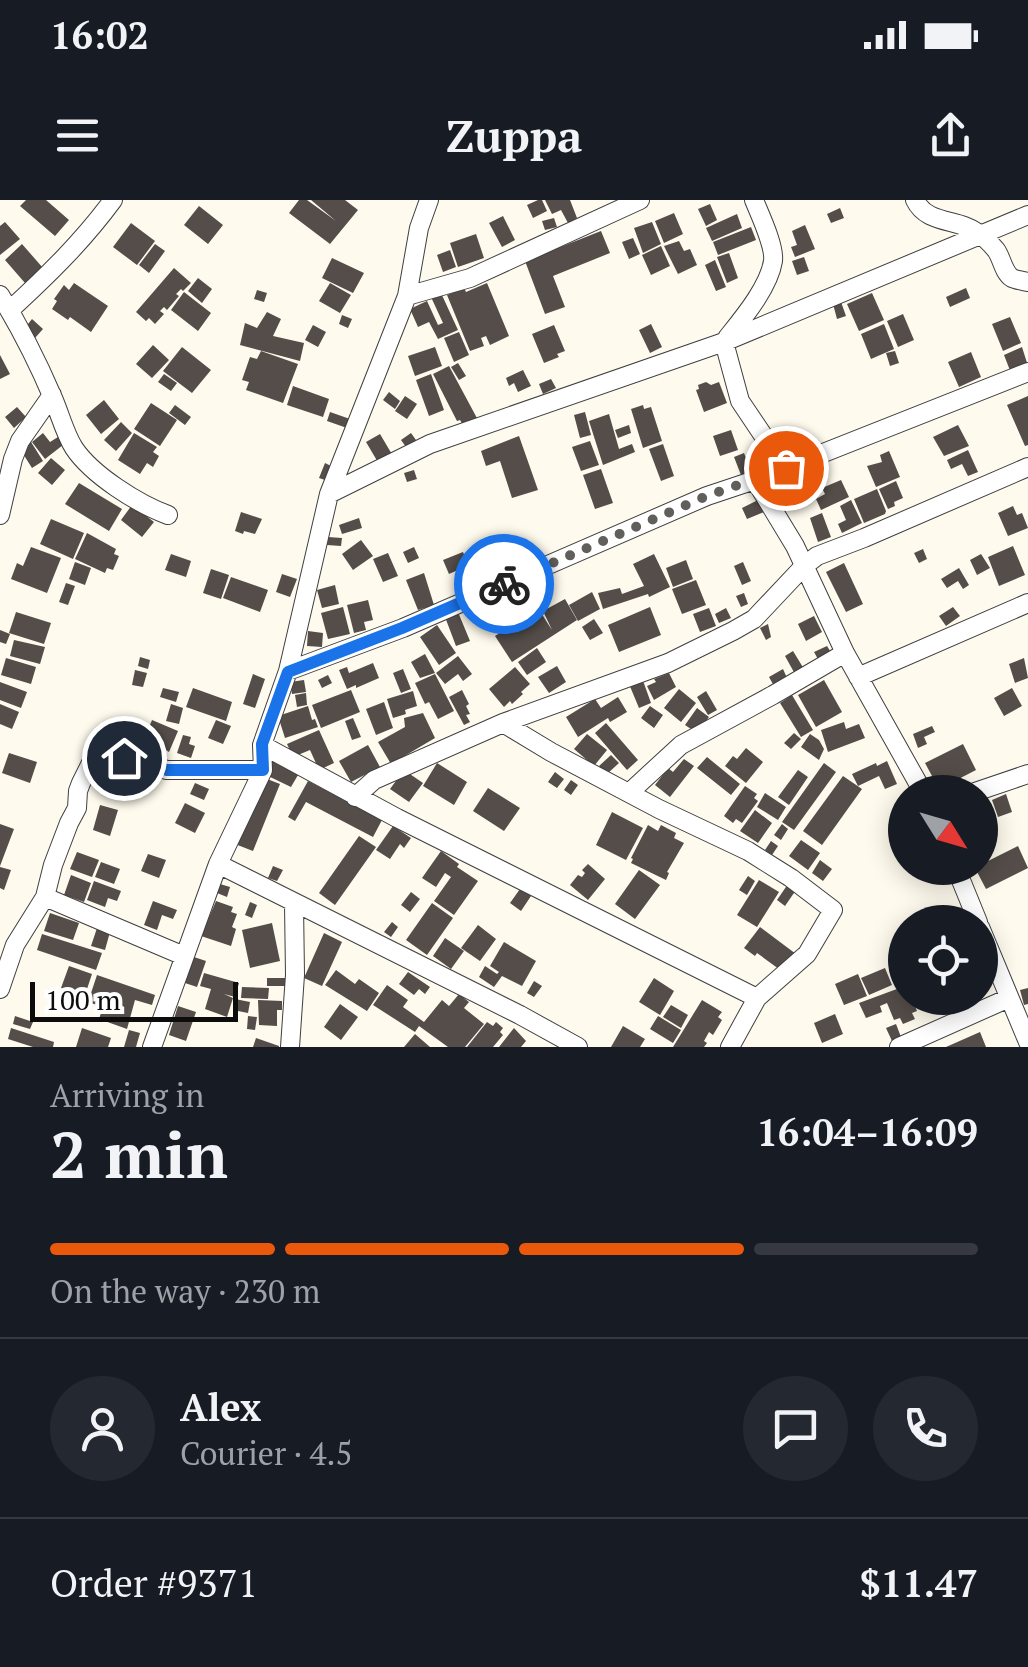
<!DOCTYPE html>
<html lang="en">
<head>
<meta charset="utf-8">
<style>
  :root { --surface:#171b24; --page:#242831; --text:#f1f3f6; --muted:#9ea1a6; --line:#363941; --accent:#ea580c }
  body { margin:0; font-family:"PT Serif",serif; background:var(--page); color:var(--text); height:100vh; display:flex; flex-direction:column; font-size:38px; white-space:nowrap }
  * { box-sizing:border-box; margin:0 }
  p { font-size:32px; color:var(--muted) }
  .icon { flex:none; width:55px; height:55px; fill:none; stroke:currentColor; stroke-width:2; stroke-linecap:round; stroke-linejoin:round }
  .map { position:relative; height:847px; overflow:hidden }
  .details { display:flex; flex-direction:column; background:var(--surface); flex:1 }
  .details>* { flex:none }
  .needle { width:65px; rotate:127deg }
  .controls { position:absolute; left:888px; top:575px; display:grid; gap:20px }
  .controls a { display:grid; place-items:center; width:110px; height:110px; border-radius:50%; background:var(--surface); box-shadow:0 5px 25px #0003; font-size:50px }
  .scale { position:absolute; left:30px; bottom:25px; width:208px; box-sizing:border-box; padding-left:10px; border:5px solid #0c0c0c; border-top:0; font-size:28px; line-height:35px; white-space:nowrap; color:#0c0c0c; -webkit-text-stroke:8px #fff; paint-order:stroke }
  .pin { position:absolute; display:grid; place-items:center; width:85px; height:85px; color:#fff; margin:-42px; border:5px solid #fff; border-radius:50%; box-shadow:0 2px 10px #0007 }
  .courier { position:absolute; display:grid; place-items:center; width:100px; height:100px; margin:-50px; border:8px solid #1a73e8; border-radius:50%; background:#fff; color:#222; box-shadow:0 2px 12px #0007 }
  .head em { font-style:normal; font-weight:700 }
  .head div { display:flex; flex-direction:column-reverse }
  .head { display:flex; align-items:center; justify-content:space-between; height:170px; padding:0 50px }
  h1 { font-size:65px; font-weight:700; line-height:75px }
  .bar { display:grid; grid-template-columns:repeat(4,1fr); gap:15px 10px; align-content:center; height:120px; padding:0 50px }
  .bar i { height:12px; border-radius:8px; background:var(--line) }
  .bar .current { background:var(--accent) }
  .bar p { grid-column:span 4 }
  .line { display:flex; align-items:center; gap:25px; padding:0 50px; border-top:2px solid var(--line) }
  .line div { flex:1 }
  .round { display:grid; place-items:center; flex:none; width:105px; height:105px; border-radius:52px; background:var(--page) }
  .status { display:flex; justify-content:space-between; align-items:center; height:70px; padding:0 50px; background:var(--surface); direction:ltr }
  .status svg { height:28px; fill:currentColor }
  header { display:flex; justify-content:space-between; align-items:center; height:130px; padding:0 50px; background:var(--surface); font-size:45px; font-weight:700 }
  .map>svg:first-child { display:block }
</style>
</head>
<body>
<div class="status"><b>16:02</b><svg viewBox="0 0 49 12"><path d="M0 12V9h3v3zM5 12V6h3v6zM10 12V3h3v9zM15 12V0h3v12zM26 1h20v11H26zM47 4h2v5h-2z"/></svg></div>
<header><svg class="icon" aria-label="menu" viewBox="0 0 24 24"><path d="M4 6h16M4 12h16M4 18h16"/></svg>Zuppa<svg class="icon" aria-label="share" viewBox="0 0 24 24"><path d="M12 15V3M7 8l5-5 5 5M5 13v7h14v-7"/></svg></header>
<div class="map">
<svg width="1028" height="847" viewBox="0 0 1028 847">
  <rect width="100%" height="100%" fill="#fefaed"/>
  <path fill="#544d49" d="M26,0H46L69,20L55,36L20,6Z
    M299,0H307L336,21L311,0H345L358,10L330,44L289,13Z
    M538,0H542L547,11L533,18L527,5Z
    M545,0H570L577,18L568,23L561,10L552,14Z
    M710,4L717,20L706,26L698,9Z
    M199,6L223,25L208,44L184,25Z
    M840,8L844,18L831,23L827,14Z
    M674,13L683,34L664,43L655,21Z
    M737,14L742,28L712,41L706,28Z
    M503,16L515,40L502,47L489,23Z
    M554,18L557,27L545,30L542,21Z
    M5,22L20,39L0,55V26Z
    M652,22L661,44L643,53L634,28Z
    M131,23L155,41L137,65L113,47Z
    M805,25L815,49L795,57L791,47L797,45L792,31Z
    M751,27L756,40L718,55L713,42Z
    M601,31L610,53L553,76L565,107L545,114L525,61Z
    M476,34L484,58L458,67L450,43Z
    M633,38L640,54L629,59L622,42Z
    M679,41L684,51L690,49L697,65L678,74L664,46Z
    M22,44L43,68L25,83L5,60Z
    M155,44L165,51L149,73L139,65Z
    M661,46L670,66L651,75L642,55Z
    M450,50L456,67L443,72L437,55Z
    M729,53L738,78L727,83L717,57Z
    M804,57L809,71L797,75L792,61Z
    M332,58L364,73L353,93L322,78Z
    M715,60L726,87L716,91L705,65Z
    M174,68L191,83L183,91L181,89L176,94L179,96L167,110L164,107L160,111L164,114L155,124L149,118L146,121L136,112Z
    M198,78L212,89L202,103L188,91Z
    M74,83L108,106L91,132L70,117L68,120L52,109L57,101L54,99L64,85L69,90Z
    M330,83L351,95L340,113L319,101Z
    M487,83L509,136L490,145L486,136L481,138L484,146L470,151L447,95L464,88L466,92Z
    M966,88L970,98L950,107L946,97Z
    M257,90L267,93L264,102L254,99Z
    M184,92L211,113L198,131L171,110Z
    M441,93L458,130L438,139L429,122L418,127L410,109L427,101L438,125L443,123L431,97Z
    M872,93L884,120L859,131L847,104Z
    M841,102L846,116L837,119L833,104Z
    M267,112L281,119L273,136L304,143L300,161L240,145L245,123L257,128Z
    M903,114L914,140L898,147L887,121Z
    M342,115L352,119L348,128L339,124Z
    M1010,117L1021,143L1003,151L992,124Z
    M32,119L43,129L35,138L24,129Z
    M651,124L662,147L650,153L639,130Z
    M884,124L894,149L871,159L861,134Z
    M313,125L326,132L318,147L305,140Z
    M554,125L565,151L557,154L559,157L544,163L532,134Z
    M459,132L469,155L454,162L444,138Z
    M153,145L169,160L152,178L136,164Z
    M182,147L211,170L192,193L163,171Z
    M435,147L442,166L415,176L408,156Z
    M1022,147L1028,166L1011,173L1004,155Z
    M261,151L298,164L283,203L246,190L249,182L242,180L250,157L257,159Z
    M895,151L899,163L890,166L886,153Z
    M971,152L981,177L959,187L948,162Z
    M0,155L10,174L0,179Z
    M458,163L466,176L459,180L451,167Z
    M449,166L478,220L464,227L460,220L457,221L433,174Z
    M523,170L531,186L518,192L514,183L509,186L506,178Z
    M164,174L177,183L171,191L158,182Z
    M431,174L444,210L429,216L416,180Z
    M551,179L556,188L543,194L539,184Z
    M706,182L711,185L719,182L727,203L704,212L696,190L699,189L698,185Z
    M293,186L329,199L323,217L287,205Z
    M389,192L400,201L395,209L383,200Z
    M405,196L417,204L407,219L395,211Z
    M1028,196V245L1025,246L1007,205Z
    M104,200L119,219L101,234L86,215Z
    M151,203L177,220L160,246L134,229Z
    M175,205L191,217L185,225L169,213Z
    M643,205L644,209L651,207L662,241L643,248L631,209Z
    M17,207L26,217L14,228L5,217Z
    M330,212L350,219L347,228L327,221Z
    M585,212L591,235L580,238L574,215Z
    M609,214L619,249L632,244L635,252L603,265L589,221Z
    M121,222L132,233L116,251L104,240Z
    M629,225L631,233L618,238L615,230Z
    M958,225L969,246L944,256L933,237Z
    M731,230L738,250L720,256L713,236Z
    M43,233L50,242L58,237L63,245L45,259L32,242Z
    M134,233L157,247L153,252L159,256L153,267L147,263L140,274L118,260Z
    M411,233L416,240L406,247L401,240Z
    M380,234L393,256L379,264L366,242Z
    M519,236L538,290L512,298L500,261L486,266L481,251Z
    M590,241L599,265L581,271L572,247Z
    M31,242L43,261L32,268L20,249Z
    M663,244L674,276L661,281L649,249Z
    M968,250L978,272L968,276L962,264L951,269L947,260Z
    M889,251L900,277L876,287L867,266L882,262L880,255Z
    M744,253L751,271L741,275L734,257Z
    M51,258L65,270L52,285L38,273Z
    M325,263L333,267L328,281L319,278Z
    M601,269L613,303L595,309L583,275Z
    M414,270L417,279L407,282L404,273Z
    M841,280L849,297L821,310L816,299L825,294L822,288Z
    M896,281L903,298L894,302L895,306L888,309L879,289Z
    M79,283L122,309L109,331L65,304Z
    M877,289L886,311L885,314L864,323L854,299Z
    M758,300L764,312L747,319L742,308Z
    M851,300L862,323L842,333L838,324L846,320L840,306Z
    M132,305L154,322L142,337L121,320Z
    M1013,306L1017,315L1022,313L1028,328L1008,336L998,313Z
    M241,312L262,319L255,334L244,331L243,334L235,331Z
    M822,313L831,337L818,342L810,318Z
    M359,318L362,328L342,334L339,325Z
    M51,319L84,333L73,359L40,344Z
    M87,333L116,349L114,354L119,356L113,370L107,368L105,373L75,359Z
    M328,337L342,338L341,346L327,345Z
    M361,340L373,356L353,370L342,354Z
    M528,342L530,350L516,355L513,347Z
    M1013,346L1025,375L999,386L988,357Z
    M31,347L61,358L47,393L11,379L17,363L23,366Z
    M414,347L419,358L408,363L403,352Z
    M923,349L927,359L919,363L914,353Z
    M463,352L476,383L465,387L458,370L449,374L443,360Z
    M388,353L398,376L383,382L373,359Z
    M171,354L191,361L186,377L165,370Z
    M654,354L670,387L649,397L648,394L603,409L598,393L620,388L622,394L644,386L633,364Z
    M981,354L990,368L977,375L970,360Z
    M686,360L693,379L673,387L666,368Z
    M75,362L91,368L85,385L69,379Z
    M743,362L751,381L742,385L734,366Z
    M844,363L863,404L846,412L826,372Z
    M959,368L969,385L963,389L958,381L947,388L941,379Z
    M211,369L229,375L221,399L203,393Z
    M424,373L434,405L418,410L406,380Z
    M282,374L297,379L290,397L276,392Z
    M231,377L268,390L260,412L223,398Z
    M696,380L706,405L682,414L672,389Z
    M66,383L75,386L68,405L59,402Z
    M335,385L339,404L322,408L317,390Z
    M592,392L600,409L578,421L569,405Z
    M744,393L748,404L741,407L736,396Z
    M507,398L510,408L498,412L495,401Z
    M565,399L577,420L512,462L495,436L538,408L552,430L543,411Z
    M368,400L373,420L364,422L366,430L354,433L347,405Z
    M343,407L350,434L328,439L321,413Z
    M650,407L661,435L619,452L608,425Z
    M953,407L960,416L946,426L939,416Z
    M709,408L716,426L700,432L693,414Z
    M726,408L731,418L719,423L715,414Z
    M16,412L51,423L44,444L9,433Z
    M458,412L470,441L456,446L445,417Z
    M814,416L822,432L806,441L798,424Z
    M594,419L603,433L590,440L582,427Z
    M768,424L771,437L766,440L760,428Z
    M437,425L456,453L439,465L420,437Z
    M0,430L10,434L6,444L0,442Z
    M308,431L323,433L322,447L307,446Z
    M14,440L45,447L40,464L10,456Z
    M827,446L832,454L819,461L814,452Z
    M537,448L546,462L527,475L518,462Z
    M793,451L804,469L795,474L785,456Z
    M425,454L435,473L420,478L411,462Z
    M458,456L472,474L463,481L458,474L445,484L436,473Z
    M140,457L150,460L148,469L138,466Z
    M6,458L36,467L31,484L1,475Z
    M1024,458L1028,478L1015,483L1009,464Z
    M373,463L379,478L356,488V485L347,489L339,470L347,467L349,473Z
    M557,466L566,482L549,493L538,477Z
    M515,467L530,484L521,492L523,494L512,504L510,501L504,507L489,489Z
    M403,469L411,489L401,493L393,473Z
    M783,469L787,478L774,486L769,477Z
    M135,470L147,473L143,487L132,485Z
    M669,473L676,487L654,500L647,486L656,482L654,479Z
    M253,474L265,479L255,508L243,504Z
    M435,474L454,511L438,519L429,502L425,504L415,483Z
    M328,475L332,483L322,488L318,480Z
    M642,478L651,503L639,508L629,484Z
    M304,480L306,492L292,494L290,482Z
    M824,480L842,512L816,527L798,495Z
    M0,482L27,492L21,508L0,500Z
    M163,488L179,492L176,502L160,497Z
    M193,488L232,502L226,521L186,507Z
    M1012,488L1022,506L1004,516L994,498Z
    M679,489L696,503L681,522L664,508Z
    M351,490L360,512L321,528L312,505Z
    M462,490L469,504L466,506L470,514L466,515L470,522L464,525L449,497Z
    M413,491L417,506L405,510L406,514L393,518L387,499Z
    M706,491L717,510L708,515L697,497Z
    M306,493L307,505L297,507L295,495Z
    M792,495L813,530L801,537L780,503Z
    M618,497L627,512L610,522L608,518L578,537L566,517L595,499L601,508Z
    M384,502L393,528L376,535L366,509Z
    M0,504L19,512L12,529L0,524Z
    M171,504L183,508L179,524L166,521Z
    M308,506L312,520L315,519L318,527L285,538L278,516Z
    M650,506L663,515L654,528L641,518Z
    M697,508L709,517L697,533L685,525Z
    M423,513L435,538L391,564L378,542L405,527L404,518Z
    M353,518L361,537L352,540L345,521Z
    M152,520L178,531L169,552L156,544L158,539L146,535Z
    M216,520L231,526L223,544L208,538Z
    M844,522L846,529L859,524L865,538L828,552L821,530Z
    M606,523L638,560L627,570L595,533Z
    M932,526L935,532L924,537L927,544L918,548L913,534Z
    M319,530L334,563L319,570L310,550L293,557L287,544Z
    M794,533L801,539L791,549L784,543Z
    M587,534L607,550L594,566L574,549Z
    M810,534L819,540L824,549L819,560L801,547Z
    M183,535L191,537L189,544L195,546L191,558L177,553Z
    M963,544L976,570L939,589L925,563Z
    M368,545L380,567L351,582L339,561Z
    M746,548L763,562L746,583L725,566L733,556L737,559Z
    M9,553L37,562L30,583L2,573Z
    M611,555L619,563L607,574L599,566Z
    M707,557L740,584L731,595L697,568Z
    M684,559L694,566L670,597L655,585L668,568L673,572Z
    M887,561L897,584L885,589L879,576L858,586L852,574L876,563L877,566Z
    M273,562L298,575L291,587L266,575Z
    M437,563L467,582L454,605L423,586Z
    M824,563L836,572L794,630L782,622Z
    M404,570L423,583L409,602L390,589Z
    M798,570L808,577L789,605L778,597Z
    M555,572L564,579L557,588L548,582Z
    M843,576L862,589L822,645L803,631Z
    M262,577L280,584L253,651L235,644Z
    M571,580L578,585L571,595L564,590Z
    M308,581L382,620L373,637L306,602L295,621L288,617Z
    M195,583L209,589L204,600L190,594Z
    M745,586L757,594L754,598L758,601L742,623L736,619L733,623L724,616Z
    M488,588L520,608L504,631L473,611Z
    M765,593L786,607L778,620L757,607Z
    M1006,594L1012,612L998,617L992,600Z
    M185,603L205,613L195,633L175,623Z
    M100,605L118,610L110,636L93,630Z
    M755,610L772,623L758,643L740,631Z
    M612,612L643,628L626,660L596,645Z
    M0,624L14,629L0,666Z
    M782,624L788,629L781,640L774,635Z
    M648,625L658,631L661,625L676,633L674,638L684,643L667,672L669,673L666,680L631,663L633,659L631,658Z
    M393,626L411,638L404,648L400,644L390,659L376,650Z
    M359,636L376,647L335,705L319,693Z
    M801,640L820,653L808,670L789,656Z
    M771,641L778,646L772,655L765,650Z
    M1018,646L1028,668L986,689L975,668H980V665Z
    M441,651L459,664L457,667L478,681L454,715L434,701L451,677L445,673L436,687L422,678Z
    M77,652L99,660L92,677L70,669Z
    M148,654L166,660L159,678L141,671Z
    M820,660L832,669L823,681L812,673Z
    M101,662L120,669L114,684L95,677Z
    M588,664L605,679L588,700L570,685L578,675L582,677L585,673L582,670Z
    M273,666L283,670L277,681L268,678Z
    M0,667L11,670L4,690L0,688Z
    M639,670L660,685L635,719L615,704Z
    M71,675L91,683L84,702L64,695Z
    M748,676L755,681L747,695L739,690Z
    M759,680L779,692L757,727L737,715Z
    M94,681L121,691L117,701L108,698L105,707L87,700Z
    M220,684L230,687L227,697L217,693Z
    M788,684L796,690L785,706L777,700Z
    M520,689L531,696L521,711L510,703Z
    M411,692L420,699L410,712L401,705Z
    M153,701L177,710L173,719L162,715L157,730L144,725Z
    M216,701L233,707L231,712L237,714L232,727L236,729L231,746L201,736Z
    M250,702L257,705L252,718L245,715Z
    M432,703L453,718L427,755L406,740Z
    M50,713L79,723L73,740L44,731Z
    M392,722L398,727L391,737L384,732Z
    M272,723L280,761L250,768L242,730Z
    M478,725L496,739L480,761L461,748Z
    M760,727L796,754L783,772L757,753L755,756L744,748Z
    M97,728L110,732L105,750L91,746Z
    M324,733L342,742L322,786L304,778Z
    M42,734L102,753L96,770L37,750Z
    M445,738L464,751L451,769L433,756Z
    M504,742L536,761L522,786L502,776L494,787L479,777L485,766L497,774L499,772L490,766Z
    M194,757L206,761L197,787L185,783Z
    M69,766L92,774L85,795L61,788Z
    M885,768L892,785L869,795L861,778Z
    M336,770L355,784L359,779L379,793L367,811L325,785Z
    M408,772L430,787L425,794L419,789L414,795L399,784Z
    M204,773L239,783L235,797L224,794L233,798L227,817L205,809L211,789L200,786Z
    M858,774L867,796L844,805L835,784Z
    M97,775L155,795L152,805L135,800L127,829L99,819L103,807L88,802Z
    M267,778H286L285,786H267Z
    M654,778L674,791L660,815L639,802Z
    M534,781L542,786L534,797L527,793Z
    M387,785L408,800L403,807L424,822L442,800L449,806L459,794L469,802L464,808L484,824L465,847H448L419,826L415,832L373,805Z
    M905,786V798H912L917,811L912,813L915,819L903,824L900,818L894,820L887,803L880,806L882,812L866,818L859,803Z
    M242,787L269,788L268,799L241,798Z
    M1028,788V804L1024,805L1020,790Z
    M235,799L250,802L248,813L233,810Z
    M258,800L282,801V810H277V826L259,825Z
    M702,800L722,812L718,817L722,820L713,835L709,832L704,841L707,843L704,847H673Z
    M340,804L358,817L341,840L324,827Z
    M671,805L688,815L681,828L663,817Z
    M178,806L196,812L186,841L169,835Z
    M835,814L843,834L822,843L814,823Z
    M15,816L33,822L30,829L13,824Z
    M248,816L257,817L255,830L247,829Z
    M658,816L681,830L673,843L650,829Z
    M487,822L493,826L496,822L503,828L500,832L503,835L493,847H467Z
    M896,824L901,837L892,841L886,828Z
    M623,826L645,839L640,847H611Z
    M11,828L54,842L53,847H33L8,839Z
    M82,828L111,838L108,847H76Z
    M514,828L526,841L521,847H499Z
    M129,830L140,833L136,847H124Z
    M980,832L986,847H946Z
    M415,834L430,847H404Z
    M256,838L279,846V847H253Z"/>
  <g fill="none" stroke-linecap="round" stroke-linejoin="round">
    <g stroke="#3f3f3f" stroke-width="20">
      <path id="minor" d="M915,0C927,25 958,18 978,33C984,37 991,44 996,50C1002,58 1003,72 1012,78C1016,80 1024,81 1028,82
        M0,95C20,127 38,163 53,198C60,214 65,234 74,248C92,275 138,304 168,315
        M407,96L470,78L640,0
        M10,110C48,75 82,42 113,0
        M727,138C743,118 769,87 773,61C775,46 760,15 754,0
        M724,142L740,201L785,268
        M755,280L795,346L845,453L923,592
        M329,294L430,244L724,142L1028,15
        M0,315L13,259L20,241L52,195
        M288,471L403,428L707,296L755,280L1028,172
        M858,477L1028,403
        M503,523L551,552L659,609L748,651L791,678L833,710L807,754L757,798L730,847
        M262,545L397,618L757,798
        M630,592L681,545L773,495L845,453
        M975,592L1028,574
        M355,597L374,580L503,523L668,463L733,431L754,419L804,366L817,356L864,338L1028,267
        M218,664L520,815L578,847
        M956,668L978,722
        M45,697L184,756
        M980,727L1028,842
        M0,789L15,745L45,697L53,665L69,623L77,608L78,591L81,583L96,553L108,558H124L167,570H263
        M152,847L218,664L263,570L262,545L288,471L329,294L407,96L419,28L429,0
        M290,847L295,775L294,704
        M899,847L1009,798"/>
    </g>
    <use href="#minor" stroke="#fff" stroke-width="18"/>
  </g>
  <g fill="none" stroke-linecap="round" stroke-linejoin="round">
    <path stroke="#615f5b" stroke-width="10" stroke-dasharray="0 18" d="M504,384L707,296L786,268"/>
    <path stroke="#1a73e8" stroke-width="12" d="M124,558L167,570H263L262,544L288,472L402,428L504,384"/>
  </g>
</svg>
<div class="controls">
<a><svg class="needle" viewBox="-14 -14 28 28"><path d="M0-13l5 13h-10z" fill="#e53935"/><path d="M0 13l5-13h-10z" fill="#9ea1a6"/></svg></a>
<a><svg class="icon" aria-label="locate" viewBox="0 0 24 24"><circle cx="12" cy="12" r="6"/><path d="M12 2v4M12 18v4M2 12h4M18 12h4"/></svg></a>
</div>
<div class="scale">100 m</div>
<div class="pin" style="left:786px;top:268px;background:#ea580c"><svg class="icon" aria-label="bag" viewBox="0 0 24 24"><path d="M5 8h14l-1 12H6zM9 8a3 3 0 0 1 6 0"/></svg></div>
<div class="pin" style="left:124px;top:558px;background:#1f2937"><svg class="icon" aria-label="home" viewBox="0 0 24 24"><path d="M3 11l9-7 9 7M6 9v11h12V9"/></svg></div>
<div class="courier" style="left:504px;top:384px"><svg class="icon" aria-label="bike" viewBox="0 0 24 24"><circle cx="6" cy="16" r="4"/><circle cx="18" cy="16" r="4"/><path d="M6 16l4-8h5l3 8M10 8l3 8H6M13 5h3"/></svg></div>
</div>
<section class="details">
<div class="head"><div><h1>2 min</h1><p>Arriving in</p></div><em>16:04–16:09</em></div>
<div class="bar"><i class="current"></i><i class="current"></i><i class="current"></i><i></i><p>On the way · 230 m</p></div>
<div class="line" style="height:180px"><a class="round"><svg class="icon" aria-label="person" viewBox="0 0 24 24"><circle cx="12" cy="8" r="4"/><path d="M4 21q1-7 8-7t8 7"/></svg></a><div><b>Alex</b><p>Courier · 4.5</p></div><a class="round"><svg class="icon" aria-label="chat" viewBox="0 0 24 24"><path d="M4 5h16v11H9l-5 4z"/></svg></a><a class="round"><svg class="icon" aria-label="phone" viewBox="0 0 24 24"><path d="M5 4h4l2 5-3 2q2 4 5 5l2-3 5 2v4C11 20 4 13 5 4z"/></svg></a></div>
<div class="line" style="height:130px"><div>Order #9371</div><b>$11.47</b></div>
</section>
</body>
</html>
